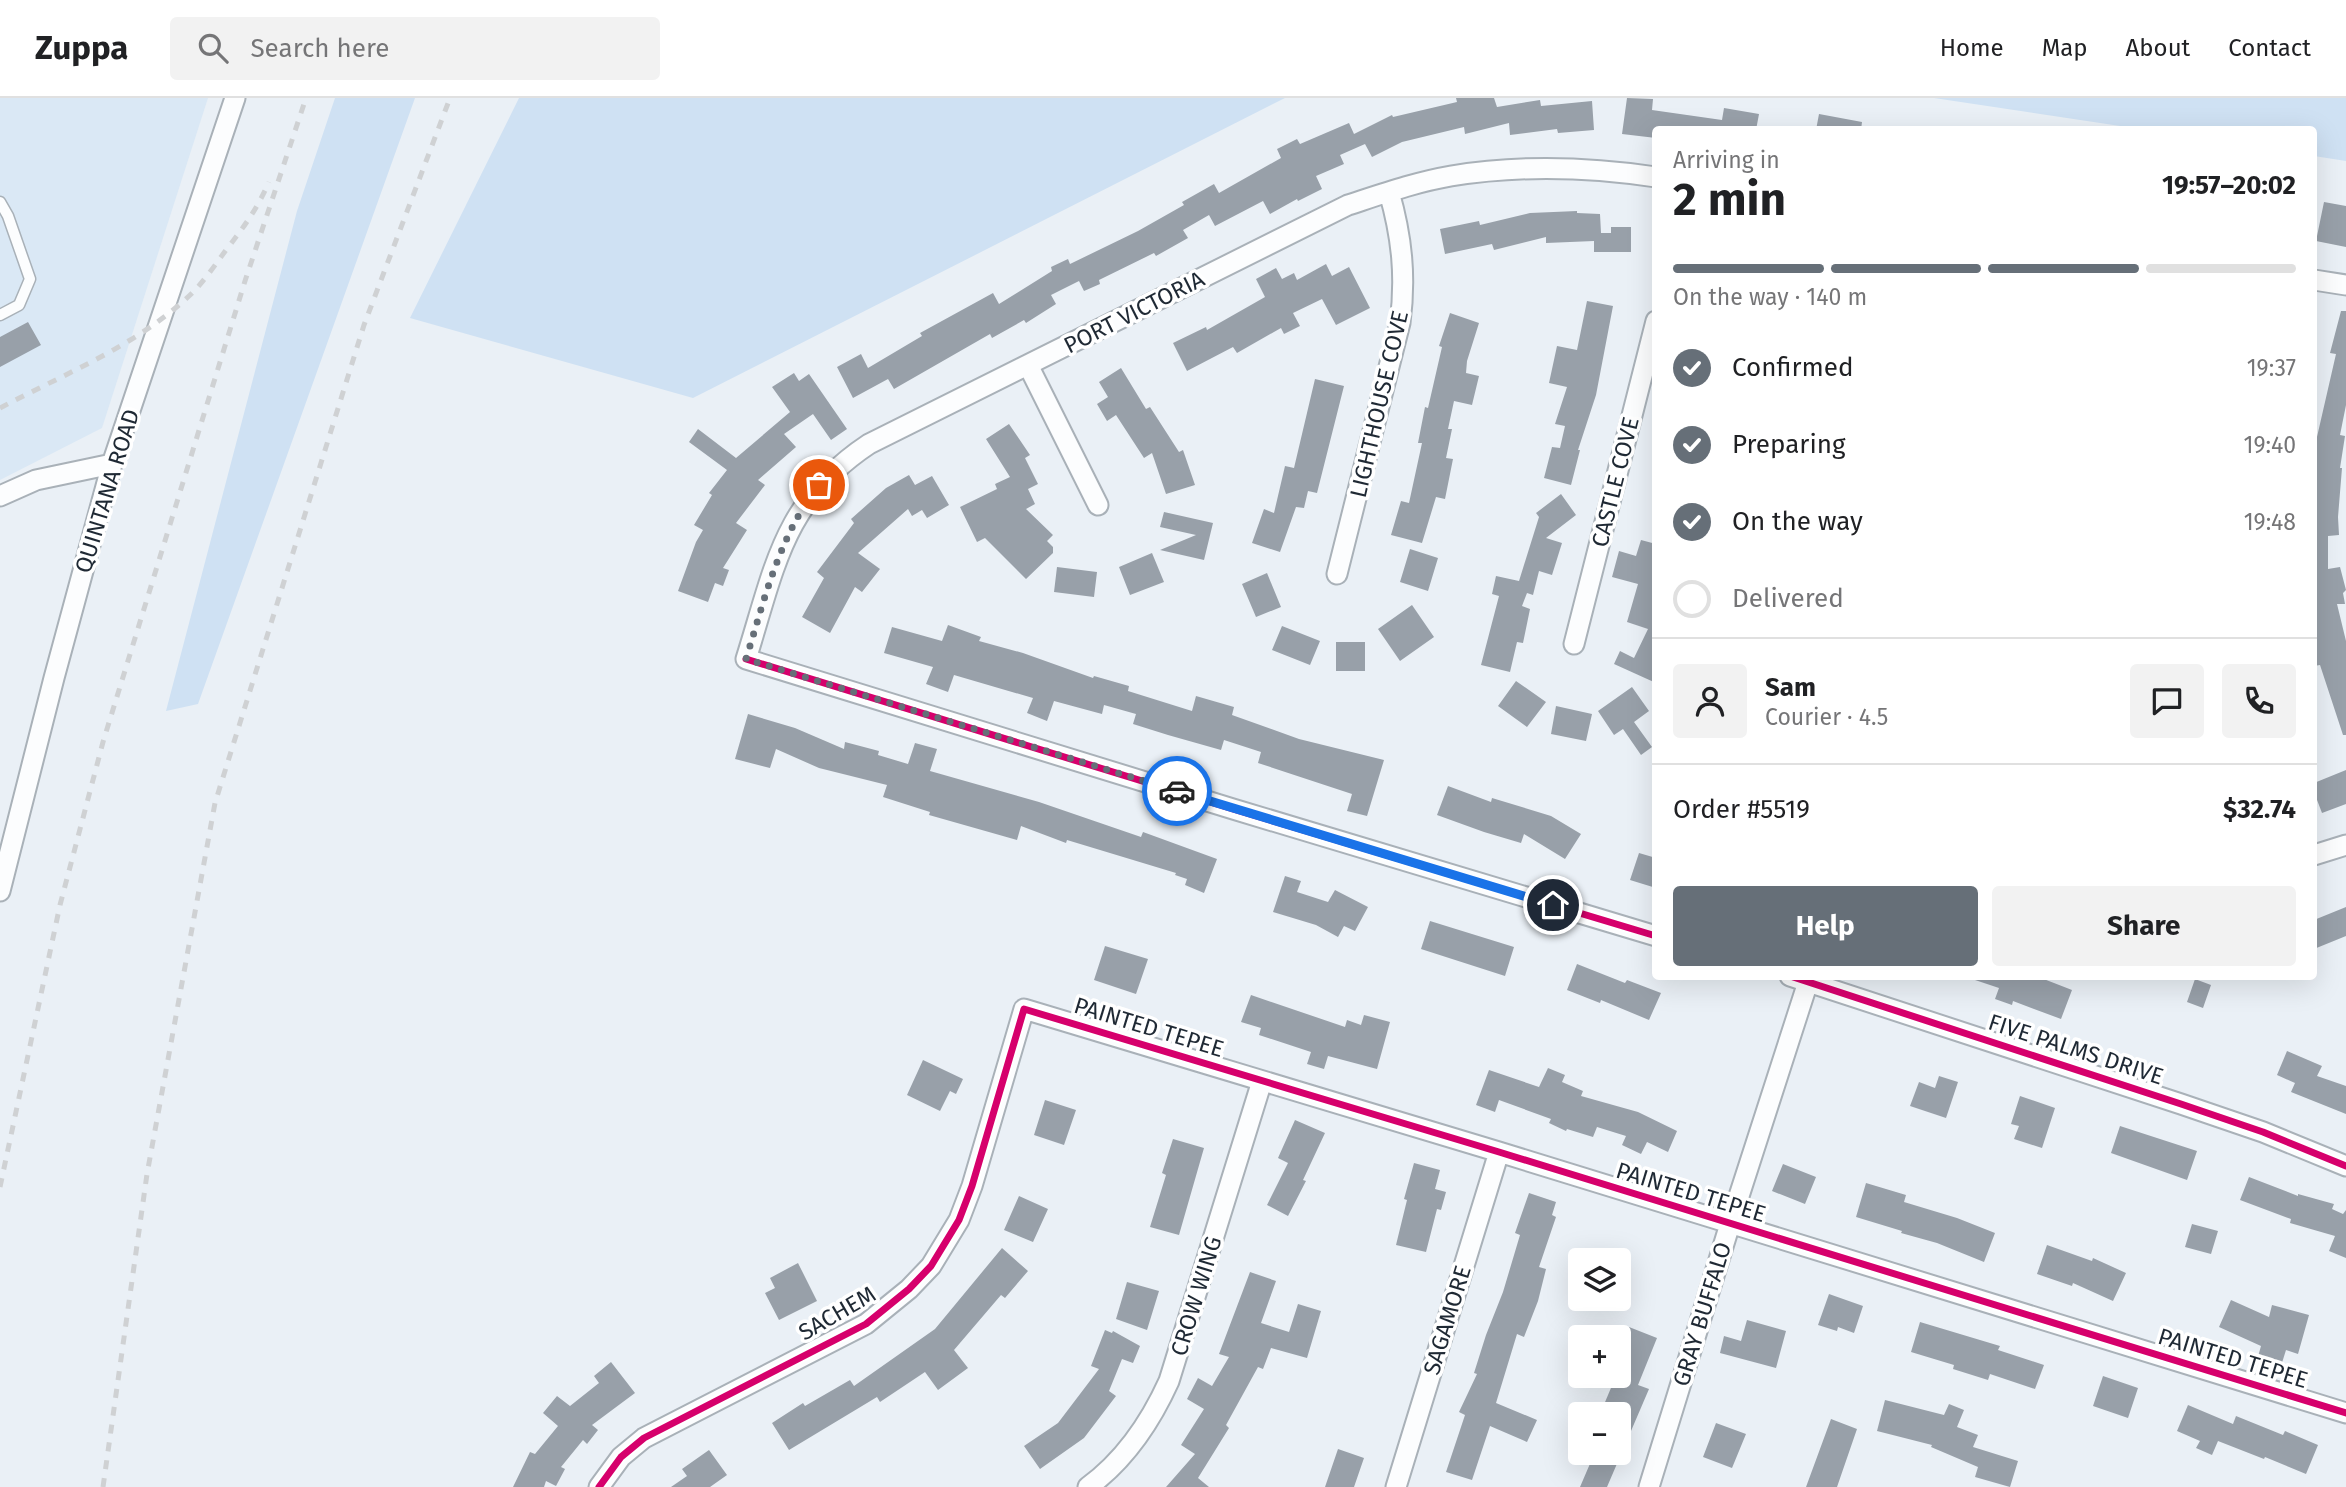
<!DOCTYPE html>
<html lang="en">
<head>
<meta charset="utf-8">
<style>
  :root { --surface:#fff; --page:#f2f2f2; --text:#202124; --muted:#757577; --line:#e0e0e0; --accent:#666f78 }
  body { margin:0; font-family:"Fira Sans",sans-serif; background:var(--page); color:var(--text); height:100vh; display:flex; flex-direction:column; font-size:26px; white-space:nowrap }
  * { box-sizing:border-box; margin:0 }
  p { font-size:23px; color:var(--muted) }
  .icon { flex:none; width:38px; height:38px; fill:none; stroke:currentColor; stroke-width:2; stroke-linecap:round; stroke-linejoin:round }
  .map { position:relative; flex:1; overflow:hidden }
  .drawer { position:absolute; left:1652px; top:28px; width:665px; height:854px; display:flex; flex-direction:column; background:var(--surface); border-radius:7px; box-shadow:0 7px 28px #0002 }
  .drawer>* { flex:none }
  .fabs { position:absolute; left:1568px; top:1150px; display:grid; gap:14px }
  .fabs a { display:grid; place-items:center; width:63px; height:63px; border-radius:7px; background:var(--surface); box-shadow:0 7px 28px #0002; font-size:35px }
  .pin { position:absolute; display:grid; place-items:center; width:60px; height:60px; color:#fff; margin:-30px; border:4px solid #fff; border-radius:50%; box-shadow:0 2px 7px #0007 }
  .courier { position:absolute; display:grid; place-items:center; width:70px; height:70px; margin:-35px; border:5px solid #1a73e8; border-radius:50%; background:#fff; color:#222; box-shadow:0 2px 9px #0007 }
  .overview em { font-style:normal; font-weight:700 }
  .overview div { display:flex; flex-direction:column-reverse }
  .overview { display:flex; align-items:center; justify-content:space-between; height:119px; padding:0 21px }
  h1 { font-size:46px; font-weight:700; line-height:52px }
  .bar { display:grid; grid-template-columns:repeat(4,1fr); gap:10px 7px; align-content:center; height:84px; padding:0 21px }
  .bar i { height:9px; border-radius:5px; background:var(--line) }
  .bar .current { background:var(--accent) }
  .bar p { grid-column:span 4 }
  .line { display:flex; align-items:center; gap:18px; padding:0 21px; border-top:2px solid var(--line) }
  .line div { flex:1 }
  .round { display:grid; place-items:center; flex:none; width:74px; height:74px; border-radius:7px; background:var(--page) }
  ol { padding:0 21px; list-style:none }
  li { display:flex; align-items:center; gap:21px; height:77px }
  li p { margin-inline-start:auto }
  li .icon { padding:7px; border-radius:50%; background:var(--accent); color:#fff; stroke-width:4 }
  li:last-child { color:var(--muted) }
  li i { width:38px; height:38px; border:4px solid var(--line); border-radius:50% }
  .button { display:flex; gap:14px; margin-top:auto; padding:14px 21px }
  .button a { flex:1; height:80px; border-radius:7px; background:var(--accent); color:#fff; font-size:28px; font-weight:700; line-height:80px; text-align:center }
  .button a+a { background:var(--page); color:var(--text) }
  header { display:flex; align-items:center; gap:42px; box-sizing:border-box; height:98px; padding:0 35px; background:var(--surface); border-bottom:2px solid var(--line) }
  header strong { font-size:33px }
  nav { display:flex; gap:38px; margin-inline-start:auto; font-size:24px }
  .search { width:490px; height:63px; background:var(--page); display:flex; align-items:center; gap:18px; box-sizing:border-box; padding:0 24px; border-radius:7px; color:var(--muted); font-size:26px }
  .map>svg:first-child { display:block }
</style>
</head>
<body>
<header>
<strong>Zuppa</strong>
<div class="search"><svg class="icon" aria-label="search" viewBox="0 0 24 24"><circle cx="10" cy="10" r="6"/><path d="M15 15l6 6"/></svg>Search here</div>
<nav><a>Home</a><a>Map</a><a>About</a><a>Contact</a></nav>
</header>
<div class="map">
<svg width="2346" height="1389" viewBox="0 0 2346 1389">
  <rect width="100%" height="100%" fill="#eaf0f6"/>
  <path fill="#dae8f5" d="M0,0H208L102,330L0,382Z"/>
  <path fill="#cfe1f3" d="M335,0H415L198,606L166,613L297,113Z
    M519,0H1285L693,300L410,220Z
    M1934,0H2346V63L2314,58V32L2140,31Z"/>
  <path fill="#98a0a9" d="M1456,0H1494L1497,9L1540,2L1541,8L1592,3L1594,32L1558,35L1557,31L1510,37L1509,25L1465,36L1464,29L1402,44L1372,59L1365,46L1340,57L1344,66L1316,78L1322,91L1298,103L1297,101L1270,116L1263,103L1215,128L1209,117L1183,132L1188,140L1156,158L1154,155L1099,182L1100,186L1084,193L1079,183L1051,197L1056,206L1026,225L1024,222L992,240L990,236L894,291L888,281L853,300L837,269L861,256L868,270L922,238L920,235L993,195L999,206L1052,173L1051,169L1068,161L1070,166L1138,133L1184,107L1182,104L1214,86L1219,95L1281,60L1277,51L1297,41L1300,46L1349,25L1354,36L1392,17L1393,19L1457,4Z
    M1627,0L1653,1L1652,12L1722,22L1724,10L1759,16L1756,32H1656V40L1622,36Z
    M1819,16L1862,24L1861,32H1816Z
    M2324,104L2346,108V149L2316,143Z
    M1577,113V115L1600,116L1601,135H1611V129H1631V154H1594V143L1546,145V139L1494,152L1492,146L1445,156L1440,131L1479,123L1480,127L1530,115Z
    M1326,166L1332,178L1349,169L1370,210L1336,227L1322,201L1293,215L1300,228L1284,236L1281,230L1237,255L1233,249L1187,273L1173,245L1206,229L1207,232L1265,199L1256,181L1276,170L1282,181L1294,175L1297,182Z
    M1587,203L1613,208L1596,297L1578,352H1580L1571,387L1544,380L1552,349L1560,350L1565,328L1555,326L1567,289L1549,285L1557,248L1577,252Z
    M2341,213H2346V307L2340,337L2345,338L2340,370H2342L2338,419L2339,437L2328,438V471L2340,469L2346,492L2343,495L2345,506H2337L2346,543V637H2343L2320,567L2314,568V526L2317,525L2314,492V352L2336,256L2330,255Z
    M1450,215L1479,225L1467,263L1466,275L1479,278L1472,307L1454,303L1448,331H1452L1446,360L1453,361L1445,401L1436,399L1422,445L1391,437L1401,403L1409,405L1422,345H1418L1425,309L1428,310L1442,249L1439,248Z
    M28,224L41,247L0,269V239Z
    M1121,270L1146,311L1150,309L1179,354L1183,352L1195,387L1166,396L1152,355L1144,360L1116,317L1107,323L1097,306L1108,299L1099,284Z
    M794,275L799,283L809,276L847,331L831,342L813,316L784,336L796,349L758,382L765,387L736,425L747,432L723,470L729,472L723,488L715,485L708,504L678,493L696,444L703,432L694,427L712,397L709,395L727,372L689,344L698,331L736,360L790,314L772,289Z
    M1315,281L1344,288L1317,395L1308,393L1304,410L1296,409L1280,454L1252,445L1264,411L1274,415L1285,368L1294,370Z
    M1009,326L1030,357L1025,360L1038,386L1028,391L1035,406L1026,411L1053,437L1047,443L1053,449V455L1026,481L985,440L977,444L960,409L997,391L995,386L1010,379L986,341Z
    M909,377L915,387L932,378L949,407L927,420L922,412L912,418L908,411L858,455L880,471L862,494L855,489L830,535L802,519L824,480L817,474L854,425L851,421L886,390Z
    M1561,396L1576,417L1546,440L1562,445L1552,477L1539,473L1533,497L1527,495L1522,508L1530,511L1523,545L1517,544L1510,574L1481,567L1499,498L1492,496L1496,478L1519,483L1539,419L1536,415Z
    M1164,414L1213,425L1204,462L1160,452L1196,437L1160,429Z
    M1641,442L1656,446V585L1614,566L1620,553L1634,560L1648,531L1627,524L1638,486L1612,479L1619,453L1636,458Z
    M1410,451L1438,460L1428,493L1400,484Z
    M1152,455L1164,484L1130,497L1119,469Z
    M1057,469L1097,474L1094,499L1054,494Z
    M1267,475L1281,509L1256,519L1242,486Z
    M1412,507L1434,539L1400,563L1378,531Z
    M948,527L981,539L979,543L1023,555L1093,580L1094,578L1129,588L1128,593L1192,613L1196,598L1234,609L1232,617L1299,641L1384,662L1367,718L1347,713L1352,696L1258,665L1261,654L1224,642L1221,652L1168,637L1133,626L1136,616L1104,607L1102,616L1054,603L1047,623L1027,615L1033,600L954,577L948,594L926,586L933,569L884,555L892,529L942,543Z
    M1282,528L1320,543L1310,567L1272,552Z
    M1336,544H1365V573H1336Z
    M1516,583L1546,604L1527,629L1498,608Z
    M1632,589L1649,613L1634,624L1652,649L1641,657L1623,631L1614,637L1598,613Z
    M1556,608L1592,616L1586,643L1551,636Z
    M748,616L795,630L844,651L845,644L879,653L878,657L908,666L915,645L937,651L930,673L1039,704L1141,739L1143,734L1217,761L1204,795L1185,787L1187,781L1175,777L1176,775L1067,742L1066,745L1021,728L1017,742L929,717L930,714L883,699L887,687L819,670L776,651L770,670L735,661Z
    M2346,672V706L2322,715L2314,694V685Z
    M1448,688L1491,704L1492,700L1551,718L1581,736L1565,761L1524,736L1521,745L1484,734L1437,717Z
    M1639,755L1656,760V790L1630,782Z
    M1285,778L1301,783L1297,794L1328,804L1335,792L1368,809L1355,833L1344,828L1338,839L1316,827L1273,814Z
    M2346,809V838L2314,851V822Z
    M1430,823L1514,849L1505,878L1421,851Z
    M1105,848L1148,861L1136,896L1094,882Z
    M1577,866L1625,885L1627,882L1661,895L1649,922L1601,902L1600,905L1567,892Z
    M1973,878H2036L2072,892L2061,921L2013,903L2012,907L1995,901L1999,890L1972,881Z
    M2195,881L2211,887L2203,910L2187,904Z
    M1251,897L1345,929L1347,922L1361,927L1364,917L1390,924L1377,971L1328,958L1324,971L1307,966L1311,954L1259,937L1261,930L1241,924Z
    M2287,953L2322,968L2317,978L2346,988V1016L2291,994L2295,985L2277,977Z
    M923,962L963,981L956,996L950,993L940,1013L907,997Z
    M1548,970L1565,977L1562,984L1583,993L1581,998L1638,1014L1677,1033L1668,1054L1647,1044L1641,1056L1622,1047L1626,1038L1597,1029L1593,1039L1567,1031L1566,1033L1549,1025L1551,1021L1499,1002L1495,1014L1476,1007L1489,972L1539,989Z
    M1939,978L1958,984L1946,1020L1910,1008L1919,984L1935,990Z
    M2020,998L2055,1010L2042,1050L2014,1041L2019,1028L2011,1026Z
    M1045,1002L1076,1012L1064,1047L1034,1037Z
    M1295,1022L1325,1035L1303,1082L1306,1083L1288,1118L1267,1107L1288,1065L1278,1060Z
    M2120,1028L2197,1053L2187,1082L2111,1055Z
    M1173,1041L1204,1050L1179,1137L1150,1129L1166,1077L1162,1075Z
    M1414,1065L1440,1072L1435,1091L1446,1094L1441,1112L1437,1111L1426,1154L1396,1147L1407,1102L1404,1101Z
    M1783,1066L1816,1079L1805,1106L1772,1093Z
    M2249,1079L2298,1098V1096L2334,1106L2332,1111L2343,1116L2346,1112V1160L2329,1153L2335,1138L2290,1125L2291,1121L2240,1102Z
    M1866,1085L1906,1097L1904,1104L1957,1120L1995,1135L1984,1164L1937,1145L1901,1135L1902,1133L1856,1119Z
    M1529,1095L1556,1104L1552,1117L1556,1119L1539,1169L1546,1171L1538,1203L1524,1239L1517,1236L1496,1305L1537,1322L1527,1344L1490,1328L1472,1382L1446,1374L1465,1317L1459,1314L1477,1276L1474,1275L1486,1237L1503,1194L1520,1137L1515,1135Z
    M1019,1098L1048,1111L1033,1144L1004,1132Z
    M2192,1126L2218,1133L2211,1156L2185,1149Z
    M2047,1147L2092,1163L2093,1160L2126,1175L2113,1203L2073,1185L2072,1188L2037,1176Z
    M1002,1150L1028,1173L1005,1200L1001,1197L954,1252L968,1270L938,1292L925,1274L880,1304L877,1299L789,1352L772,1325L803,1305L805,1308L850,1282L854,1288L935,1231Z
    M798,1165L817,1203L779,1222L765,1195L775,1190L770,1180Z
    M1250,1174L1276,1183L1261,1225L1289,1234L1298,1206L1321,1213L1307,1260L1271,1250L1263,1271L1258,1269L1226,1327L1229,1330L1198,1380L1209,1389H1166L1195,1356L1181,1347L1204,1311L1187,1301L1198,1280L1212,1288L1229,1259L1219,1256Z
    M1127,1184L1159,1193L1147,1232L1116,1221Z
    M1829,1196L1863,1208L1854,1235L1838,1229L1837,1233L1818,1227Z
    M2231,1202L2269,1219L2272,1207L2309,1217L2298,1256L2286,1252L2281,1268L2257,1262L2261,1248L2219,1229Z
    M1747,1222L1786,1233L1776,1270L1720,1255L1724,1238L1741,1243Z
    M1920,1224L2000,1248L1998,1252L2044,1267L2035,1291L1990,1276L1988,1282L1953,1271L1954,1267L1911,1254Z
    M1629,1229L1657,1240L1638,1287L1649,1291L1607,1389H1580L1595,1354H1619V1316H1600L1616,1278H1619V1254Z
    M1105,1232L1112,1235L1113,1233L1140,1248L1133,1265L1122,1261L1109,1293L1116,1298L1084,1340L1040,1371L1024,1348L1058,1325L1099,1271L1091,1268Z
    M611,1264L635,1295L592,1327L598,1332L587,1346L583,1342L561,1369L565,1371L556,1388L546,1383L544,1389H513L530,1354L535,1356L558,1328L543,1315L557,1298L570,1308L599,1285L594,1278Z
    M2103,1278L2138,1290L2128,1320L2093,1308Z
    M1885,1302L1944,1317L1949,1306L1964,1312L1957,1329L1978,1337L1973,1349L2018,1363L2010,1389L1975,1379L1978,1369L1931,1349L1932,1347L1877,1333Z
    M2188,1307L2233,1326L2236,1318L2283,1337L2285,1333L2318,1347L2306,1376L2265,1359L2264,1361L2218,1343L2212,1357L2196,1350L2200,1343L2177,1333Z
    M1831,1321L1857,1331L1837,1389H1806Z
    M1716,1325L1746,1336L1732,1370L1703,1359Z
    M1338,1351L1364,1360L1354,1389H1325Z
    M709,1352L727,1377L710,1389H671L687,1378L682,1371Z"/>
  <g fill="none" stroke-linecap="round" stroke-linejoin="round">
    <g stroke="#a9b1b8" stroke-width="13">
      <path id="service" d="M0,104L8,118L30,181L19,207L0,217"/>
    </g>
    <g stroke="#a9b1b8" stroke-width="23">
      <path id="minor" d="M1656,79C1589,69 1518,67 1451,78C1416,84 1382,96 1348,107L869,346C783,403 775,469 746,561L1233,711L1656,838
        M2314,182L2346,187
        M1028,267L1098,407
        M0,398L36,382L112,366
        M1337,476L1400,225C1406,179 1402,139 1389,94
        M1574,546L1656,223
        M2314,757L2346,747
        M0,793L54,580L112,366L235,0
        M1790,878L2181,1006L2263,1034L2346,1068
        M599,1389L621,1359L644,1340L866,1226L909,1191L931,1168L959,1122L972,1088L1024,911L1499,1054L2346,1315
        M1088,1389C1125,1362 1150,1325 1169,1283L1262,983
        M1396,1389L1499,1054
        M1649,1389L1730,1126L1808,884"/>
    </g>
    <use href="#service" stroke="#fcfdfe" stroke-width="10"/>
    <use href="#minor" stroke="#fcfdfe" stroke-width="19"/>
    <path stroke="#cfd1d3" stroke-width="5" stroke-dasharray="9 9" stroke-linecap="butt" d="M0,310C64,276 136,248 189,198C203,185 215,167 226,152C244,129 257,111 269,84
      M0,1089L60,807L103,644L245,183L306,0
      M103,1389L147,1076L215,705L364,227L450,0"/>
    <g stroke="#fff" stroke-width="11">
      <path id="cycleway" d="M746,561L1233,711L1656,838
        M1790,878L2181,1006L2263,1034L2346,1068
        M599,1389L621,1359L644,1340L866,1226L909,1191L931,1168L959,1122L972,1088L1024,911L1499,1054L2346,1315"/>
    </g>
    <use href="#cycleway" stroke="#d6006c" stroke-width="7"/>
  </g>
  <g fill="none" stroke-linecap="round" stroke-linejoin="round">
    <path stroke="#666f78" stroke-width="7" stroke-dasharray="0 12.6" d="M819,387C779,438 765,500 746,561L1177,693"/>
    <path stroke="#1a73e8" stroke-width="9" d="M1177,693L1553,807"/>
  </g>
  <g text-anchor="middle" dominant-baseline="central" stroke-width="7" stroke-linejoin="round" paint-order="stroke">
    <g font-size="23" fill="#1f2934" stroke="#fff">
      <text transform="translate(1134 214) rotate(-27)">PORT VICTORIA</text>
      <text transform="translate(1379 306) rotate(-77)">LIGHTHOUSE COVE</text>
      <text transform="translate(1615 384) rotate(-76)">CASTLE COVE</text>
      <text transform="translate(107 393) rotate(-73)">QUINTANA ROAD</text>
      <text transform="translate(1149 929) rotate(17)">PAINTED TEPEE</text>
      <text transform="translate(2076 951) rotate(18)">FIVE PALMS DRIVE</text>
      <text transform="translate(1691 1094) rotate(17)">PAINTED TEPEE</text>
      <text transform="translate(1196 1198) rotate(-73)">CROW WING</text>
      <text transform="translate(837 1215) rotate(-30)">SACHEM</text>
      <text transform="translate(1702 1216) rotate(-73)">GRAY BUFFALO</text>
      <text transform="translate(1447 1222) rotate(-73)">SAGAMORE</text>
      <text transform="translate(2233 1260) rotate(17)">PAINTED TEPEE</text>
    </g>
  </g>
</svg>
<div class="fabs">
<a><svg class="icon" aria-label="layers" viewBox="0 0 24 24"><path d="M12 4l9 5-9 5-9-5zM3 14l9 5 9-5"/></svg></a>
<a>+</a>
<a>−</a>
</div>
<div class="pin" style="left:819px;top:387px;background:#ea580c"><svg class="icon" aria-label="bag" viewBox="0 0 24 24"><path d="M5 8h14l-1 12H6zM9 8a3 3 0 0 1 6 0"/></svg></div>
<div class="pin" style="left:1553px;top:807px;background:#1f2937"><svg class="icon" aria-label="home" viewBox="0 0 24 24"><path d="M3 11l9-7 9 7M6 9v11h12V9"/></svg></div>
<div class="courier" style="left:1177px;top:693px"><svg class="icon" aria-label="car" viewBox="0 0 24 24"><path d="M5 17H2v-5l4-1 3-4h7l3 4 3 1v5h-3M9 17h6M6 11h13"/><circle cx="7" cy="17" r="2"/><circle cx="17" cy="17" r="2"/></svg></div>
<section class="drawer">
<div class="overview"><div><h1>2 min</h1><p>Arriving in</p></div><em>19:57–20:02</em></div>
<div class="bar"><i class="current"></i><i class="current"></i><i class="current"></i><i></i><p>On the way · 140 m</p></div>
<ol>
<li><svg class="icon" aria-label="check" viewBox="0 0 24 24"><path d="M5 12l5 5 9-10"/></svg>Confirmed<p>19:37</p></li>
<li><svg class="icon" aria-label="check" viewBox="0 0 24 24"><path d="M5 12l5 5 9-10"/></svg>Preparing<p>19:40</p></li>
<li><svg class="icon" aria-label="check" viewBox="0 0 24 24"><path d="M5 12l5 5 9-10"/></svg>On the way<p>19:48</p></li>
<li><i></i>Delivered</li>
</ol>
<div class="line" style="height:126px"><a class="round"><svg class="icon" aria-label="person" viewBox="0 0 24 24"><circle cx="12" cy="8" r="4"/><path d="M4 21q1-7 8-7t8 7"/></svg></a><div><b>Sam</b><p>Courier · 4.5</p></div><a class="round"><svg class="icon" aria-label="chat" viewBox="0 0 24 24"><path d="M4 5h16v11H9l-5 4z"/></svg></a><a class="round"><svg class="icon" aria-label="phone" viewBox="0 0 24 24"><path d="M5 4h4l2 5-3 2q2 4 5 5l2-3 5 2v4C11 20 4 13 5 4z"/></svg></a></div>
<div class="line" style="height:91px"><div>Order #5519</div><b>$32.74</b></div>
<div class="button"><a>Help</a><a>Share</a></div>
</section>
</div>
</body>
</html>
